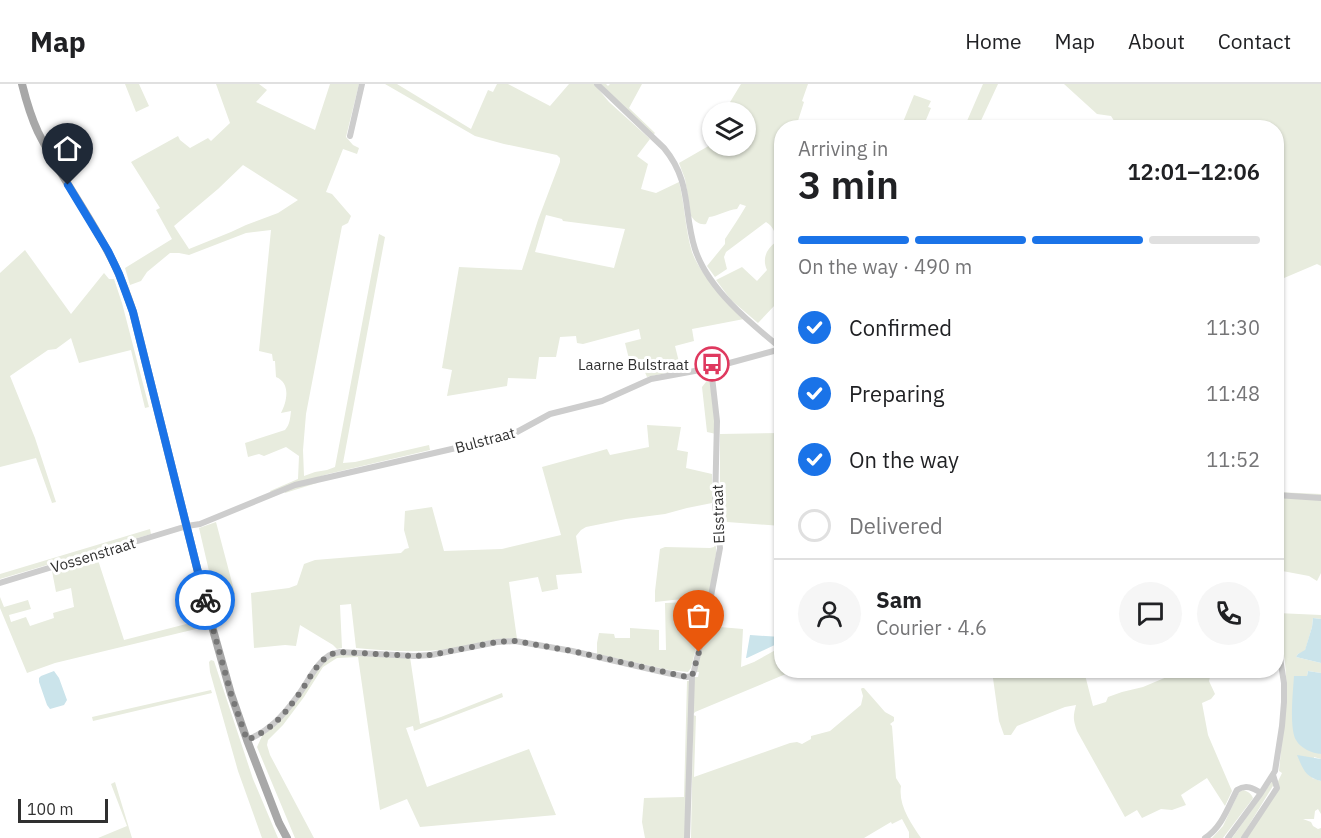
<!DOCTYPE html>
<html lang="en">
<head>
<meta charset="utf-8">
<style>
  :root { --surface:#fff; --page:#f6f6f6; --text:#202124; --muted:#757577; --line:#e0e0e0; --accent:#1a73e8 }
  body { margin:0; font-family:"IBM Plex Sans",sans-serif; background:var(--page); color:var(--text); height:100vh; display:flex; flex-direction:column; font-size:22px; white-space:nowrap }
  * { box-sizing:border-box; margin:0 }
  p { font-size:20px; color:var(--muted) }
  .icon { flex:none; width:33px; height:33px; fill:none; stroke:currentColor; stroke-width:2; stroke-linecap:round; stroke-linejoin:round }
  .map { position:relative; flex:1; overflow:hidden }
  .panel { position:absolute; left:774px; top:36px; width:510px; height:558px; display:flex; flex-direction:column; background:var(--surface); border-radius:24px; box-shadow:0 2px 4px #0004 }
  .panel>* { flex:none }
  .tools { position:absolute; left:702px; top:18px; display:grid; gap:12px }
  .tools a { display:grid; place-items:center; width:54px; height:54px; border-radius:50%; background:var(--surface); box-shadow:0 2px 4px #0004; font-size:30px }
  .scale { position:absolute; left:18px; bottom:15px; width:90px; box-sizing:border-box; padding-left:6px; border:3px solid #303030; border-top:0; font-size:16px; line-height:21px; white-space:nowrap; color:#303030; -webkit-text-stroke:4px #fff; paint-order:stroke }
  .pin { position:absolute; display:grid; place-items:center; width:51px; height:51px; color:#fff; margin:-62px -26px; border-radius:50% 50% 50% 0; rotate:-45deg; box-shadow:0 0 6px #0007 }
  .pin .icon { rotate:45deg }
  .courier { position:absolute; display:grid; place-items:center; width:60px; height:60px; margin:-30px; border:4px solid #1a73e8; border-radius:50%; background:#fff; color:#222; box-shadow:0 2px 8px #0007 }
  .overview em { font-style:normal; font-weight:600 }
  .overview div { display:flex; flex-direction:column-reverse }
  .overview { display:flex; align-items:center; justify-content:space-between; height:102px; padding:0 24px }
  h1 { font-size:39px; font-weight:600; line-height:45px }
  .bar { display:grid; grid-template-columns:repeat(4,1fr); gap:9px 6px; align-content:center; height:72px; padding:0 24px }
  .bar i { height:8px; border-radius:4px; background:var(--line) }
  .bar .active { background:var(--accent) }
  .bar p { grid-column:span 4 }
  .line { display:flex; align-items:center; gap:15px; padding:0 24px; border-top:2px solid var(--line) }
  .line div { flex:1 }
  .round { display:grid; place-items:center; flex:none; width:63px; height:63px; border-radius:32px; background:var(--page) }
  ol { padding:0 24px; list-style:none }
  li { display:flex; align-items:center; gap:18px; height:66px }
  li p { margin-inline-start:auto }
  li .icon { padding:6px; border-radius:50%; background:var(--accent); color:#fff; stroke-width:4 }
  li:last-child { color:var(--muted) }
  li i { width:33px; height:33px; border:3px solid var(--line); border-radius:50% }
  header { display:flex; align-items:center; gap:36px; box-sizing:border-box; height:84px; padding:0 30px; background:var(--surface); border-bottom:2px solid var(--line) }
  header strong { font-size:28px }
  nav { display:flex; gap:33px; margin-inline-start:auto; font-size:21px }
  .map>svg:first-child { display:block }
</style>
</head>
<body>
<header>
<strong>Map</strong>
<nav><a>Home</a><a>Map</a><a>About</a><a>Contact</a></nav>
</header>
<div class="map">
<svg width="1321" height="754" viewBox="0 0 1321 754">
  <rect width="100%" height="100%" fill="#fff"/>
  <path fill="#e8ecde" fill-rule="evenodd" d="M125,0H139L149,22L136,28Z
    M216,0H259L267,6L256,18L315,46L330,0H359L346,53L353,61L359,64L357,70L343,65L326,108L332,110L351,132L348,139L342,142L306,330L303,366L304,392L315,388L327,386L335,383L379,150L385,153L343,379L355,378L429,361L430,366L328,390L315,394L317,399L285,409L283,404L271,409L270,407L298,395L299,372L286,363L264,372L259,370L248,373L245,359L285,346C290,340 290,335 291,327L281,329C287,318 291,299 276,293L275,277H273L272,270L259,267L271,146L246,149L189,171L179,169H170L147,188L141,197L130,201L125,184L172,155L156,126L160,124L131,78L178,52L180,56L190,64L208,54L211,57L230,39ZM243,81L298,116L278,129L246,141L231,148L189,165L174,142L218,105Z
    M385,0H397L471,45L488,6L493,8L497,0H508L550,22L569,0H594L609,18L650,55L637,72L648,80L641,105L656,109L679,98C685,121 685,145 692,168C702,194 726,215 744,235L692,245L694,257L675,262L681,286L647,293L644,286L629,288L627,281L630,279L625,259L641,255L639,245L583,260L577,259L576,252L560,253L556,273H539L536,295L508,294L507,302L447,312L452,286L442,284L459,183L522,186L538,136L560,78V74L557,71L504,60L475,52ZM546,131L562,135L563,137L625,145L614,184L535,168Z
    M601,0H606L608,2L610,0H642L629,24L655,49L653,51Z
    M741,0H808L802,17L804,18L796,43L782,44L781,219L775,221L758,239L731,216L716,196L742,183L757,197L767,186C762,175 766,165 776,158C776,150 774,143 766,138L726,168L724,173L727,185L715,193L707,182L725,160V155C732,144 739,134 746,122L740,120L737,125C727,126 718,132 709,133L706,140C700,141 695,138 691,132L685,95L679,79L712,60V62H746V28H724Z
    M983,0H998L978,43L967,37Z
    M1064,0H1321V182L1317,180L1277,197L1276,44L1118,43L1111,32L1097,30Z
    M914,11L931,17L928,23L931,24L923,43H901Z
    M25,166L71,230L104,189L109,195H114L122,219L149,323L145,324L131,266L79,279L71,254L56,265L48,266L10,292L35,354L56,418L52,419L36,374L0,383V189Z
    M709,294L710,297L716,350L707,348L702,303Z
    M647,341L681,343L677,366L688,368L686,384L712,390V419L687,424L665,430L626,435L586,443L581,446L576,452L582,489L556,491L558,505L542,508L538,493L509,498L517,555C493,553 472,562 449,565C418,569 387,567 356,564L351,520L340,521L342,564L337,565L333,561L300,541L296,562L285,561L254,564L251,509L289,504L297,501L304,480L315,476L401,469L405,465L409,464L404,446L405,427L432,423L444,467L502,465L561,451L542,383L607,365L610,371L649,363Z
    M781,349V442L727,438L723,436L720,426V350Z
    M1276,408L1321,410V489L1317,497L1309,492L1277,486Z
    M216,438L235,510L215,513L199,444Z
    M150,445L151,450L0,495V490Z
    M715,461L716,463V470L708,517L682,515L655,518V507L660,465L665,463L710,464L714,463Z
    M97,473L124,556L198,537L200,544L55,579L27,589L0,524V513L4,523L28,516L31,525L9,531L11,538L26,533L30,542L54,534L53,529L74,523L71,504L56,508L52,487Z
    M690,518L707,520L691,584L688,588L669,586L597,570V559L599,549L614,550L615,554H630V544L659,546V566H666L665,519Z
    M1277,529L1321,531V535L1313,534L1312,543L1305,567L1298,570L1296,573L1321,579V589L1308,587L1307,592H1302L1319,669L1321,670V675L1314,673L1312,694L1321,697V730L1318,725L1315,727L1314,735H1303L1311,738L1313,742L1318,745L1321,744V754H1246L1267,720L1282,689L1279,687L1287,606L1285,578Z
    M708,542L743,545L741,583L754,578L781,563L782,586L793,587L695,628L693,631L696,632L694,693L790,659L797,658L802,660L811,655V652L830,647L861,621L863,612L861,605L862,604H864L885,628L894,633V637L890,640L892,642L896,694L901,702C898,721 911,739 921,754H909V748L902,735L892,740L891,738L864,754H691L694,593H698L699,588H696Z
    M337,570L410,573L420,640L441,633L502,609L503,613L414,647L413,642L406,644L427,703L529,665L556,731L420,743L407,715L380,726L358,573L337,574L323,583L304,613L283,641L268,656L267,661L270,671L314,754H295L257,663L262,652L278,639L322,580L326,576Z
    M211,576L214,577L253,695L278,754H262L238,687L210,588L209,578Z
    M992,587H1084L1093,622L1106,618L1108,613L1122,608L1143,603L1181,587H1228L1227,588L1218,587L1210,593L1209,597L1215,610L1211,615L1202,619L1208,651L1232,707L1225,722L1207,694L1181,711L1186,721L1172,726L1161,725L1142,734L1137,726L1125,733L1077,647C1073,635 1073,633 1076,621L1065,623L1017,642L1011,651H1004L999,637Z
    M687,597H690L685,754H645L642,738L644,714L684,713Z
    M211,606L212,609L93,637L92,633Z
    M1273,696L1276,697L1241,754H1232Z
    M115,698L132,754H98L127,742L111,700Z
    M1243,706C1247,707 1251,709 1253,714L1251,717L1223,754H1212L1223,742L1239,708Z"/>
  <path fill="#cbe4eb" d="M1313,534L1321,535V579L1296,573L1298,570L1305,566L1312,543Z
    M750,551L781,553V558L747,574H746Z
    M54,587L59,594L67,616L64,621L50,625L47,621L39,598V594L41,592Z
    M1308,587L1321,589V670C1312,669 1301,665 1296,656C1289,644 1293,607 1294,592H1307Z
    M1297,671L1321,675V697C1305,693 1303,685 1297,671Z"/>
  <g fill="none" stroke-linecap="round" stroke-linejoin="round">
    <path stroke="#cdcdcd" stroke-width="6" d="M597,0L664,64C692,98 683,127 695,165C708,205 750,239 782,265
      M350,52L362,0
      M1276,411L1321,414
      M0,499L187,442L200,440L295,401L504,353L515,349L550,330L602,317L651,295L711,284L781,265
      M247,656C269,647 282,633 296,614C306,602 314,582 327,573C330,570 335,569 340,568L414,572L431,571L497,558L515,557L572,567L667,589L687,593L692,592
      M687,754L692,592L694,587L708,528L720,464L715,421L717,337L711,284
      M1205,754C1222,743 1228,723 1237,706C1246,700 1253,704 1261,709
      M1228,754L1261,709L1275,687L1282,642L1284,618V599L1276,549
      M1244,754L1277,704L1273,691"/>
    <path stroke="#a8a8a8" stroke-width="8" d="M22,0C26,16 31,33 38,48C59,90 87,127 108,168C119,187 126,207 133,228L208,528L231,610L247,656L279,739L287,754"/>
  </g>
  <g fill="none" stroke-linecap="round" stroke-linejoin="round">
    <path stroke="#787878" stroke-width="6" stroke-dasharray="0 10.8" d="M205,516L231,610L247,656C269,647 282,634 296,614C306,602 314,582 327,573C330,570 335,569 340,568L414,572L431,571L497,558L515,557L572,567L687,593L692,592L699,568"/>
    <path stroke="#1a73e8" stroke-width="8" d="M68,101L108,167L119,190L133,228L205,516"/>
  </g>
  <defs>
    <g id="bus-ring" transform="scale(1.725)"><circle r="9.5" fill="#fff" stroke="#df395f" stroke-width="1.5"/><path d="M-5-6H5V4H4V6H2V4H-2V6H-4V4H-5ZM-3.5-4V0h7V-4ZM-3.5 1.2v1.5H-2V1.2ZM2 1.2v1.5H3.5V1.2Z" fill="#df395f"/></g>
  </defs>
  <g fill-rule="evenodd">
    <use href="#bus-ring" x="712" y="280"/>
  </g>
  <g text-anchor="middle" dominant-baseline="central" stroke-width="6" stroke-linejoin="round" paint-order="stroke">
    <g font-size="15" fill="#303030" stroke="#fff" text-anchor="end">
      <text x="689" y="280">Laarne Bulstraat</text>
    </g>
    <g font-size="15" fill="#303030" stroke="#fff">
      <text transform="translate(485 356) rotate(-15)">Bulstraat</text>
      <text transform="translate(718 430) rotate(-92)">Elsstraat</text>
      <text transform="translate(93 471) rotate(-17)">Vossenstraat</text>
    </g>
  </g>
</svg>
<div class="tools">
<a><svg class="icon" aria-label="layers" viewBox="0 0 24 24"><path d="M12 4l9 5-9 5-9-5zM3 14l9 5 9-5"/></svg></a>
</div>
<div class="scale">100 m</div>
<div class="pin" style="left:699px;top:568px;background:#ea580c"><svg class="icon" aria-label="bag" viewBox="0 0 24 24"><path d="M5 8h14l-1 12H6zM9 8a3 3 0 0 1 6 0"/></svg></div>
<div class="pin" style="left:68px;top:101px;background:#1f2937"><svg class="icon" aria-label="home" viewBox="0 0 24 24"><path d="M3 11l9-7 9 7M6 9v11h12V9"/></svg></div>
<div class="courier" style="left:205px;top:516px"><svg class="icon" aria-label="bike" viewBox="0 0 24 24"><circle cx="6" cy="16" r="4"/><circle cx="18" cy="16" r="4"/><path d="M6 16l4-8h5l3 8M10 8l3 8H6M13 5h3"/></svg></div>
<section class="panel">
<div class="overview"><div><h1>3 min</h1><p>Arriving in</p></div><em>12:01–12:06</em></div>
<div class="bar"><i class="active"></i><i class="active"></i><i class="active"></i><i></i><p>On the way · 490 m</p></div>
<ol>
<li><svg class="icon" aria-label="check" viewBox="0 0 24 24"><path d="M5 12l5 5 9-10"/></svg>Confirmed<p>11:30</p></li>
<li><svg class="icon" aria-label="check" viewBox="0 0 24 24"><path d="M5 12l5 5 9-10"/></svg>Preparing<p>11:48</p></li>
<li><svg class="icon" aria-label="check" viewBox="0 0 24 24"><path d="M5 12l5 5 9-10"/></svg>On the way<p>11:52</p></li>
<li><i></i>Delivered</li>
</ol>
<div class="line" style="height:108px"><a class="round"><svg class="icon" aria-label="person" viewBox="0 0 24 24"><circle cx="12" cy="8" r="4"/><path d="M4 21q1-7 8-7t8 7"/></svg></a><div><b>Sam</b><p>Courier · 4.6</p></div><a class="round"><svg class="icon" aria-label="chat" viewBox="0 0 24 24"><path d="M4 5h16v11H9l-5 4z"/></svg></a><a class="round"><svg class="icon" aria-label="phone" viewBox="0 0 24 24"><path d="M5 4h4l2 5-3 2q2 4 5 5l2-3 5 2v4C11 20 4 13 5 4z"/></svg></a></div>
</section>
</div>
</body>
</html>
